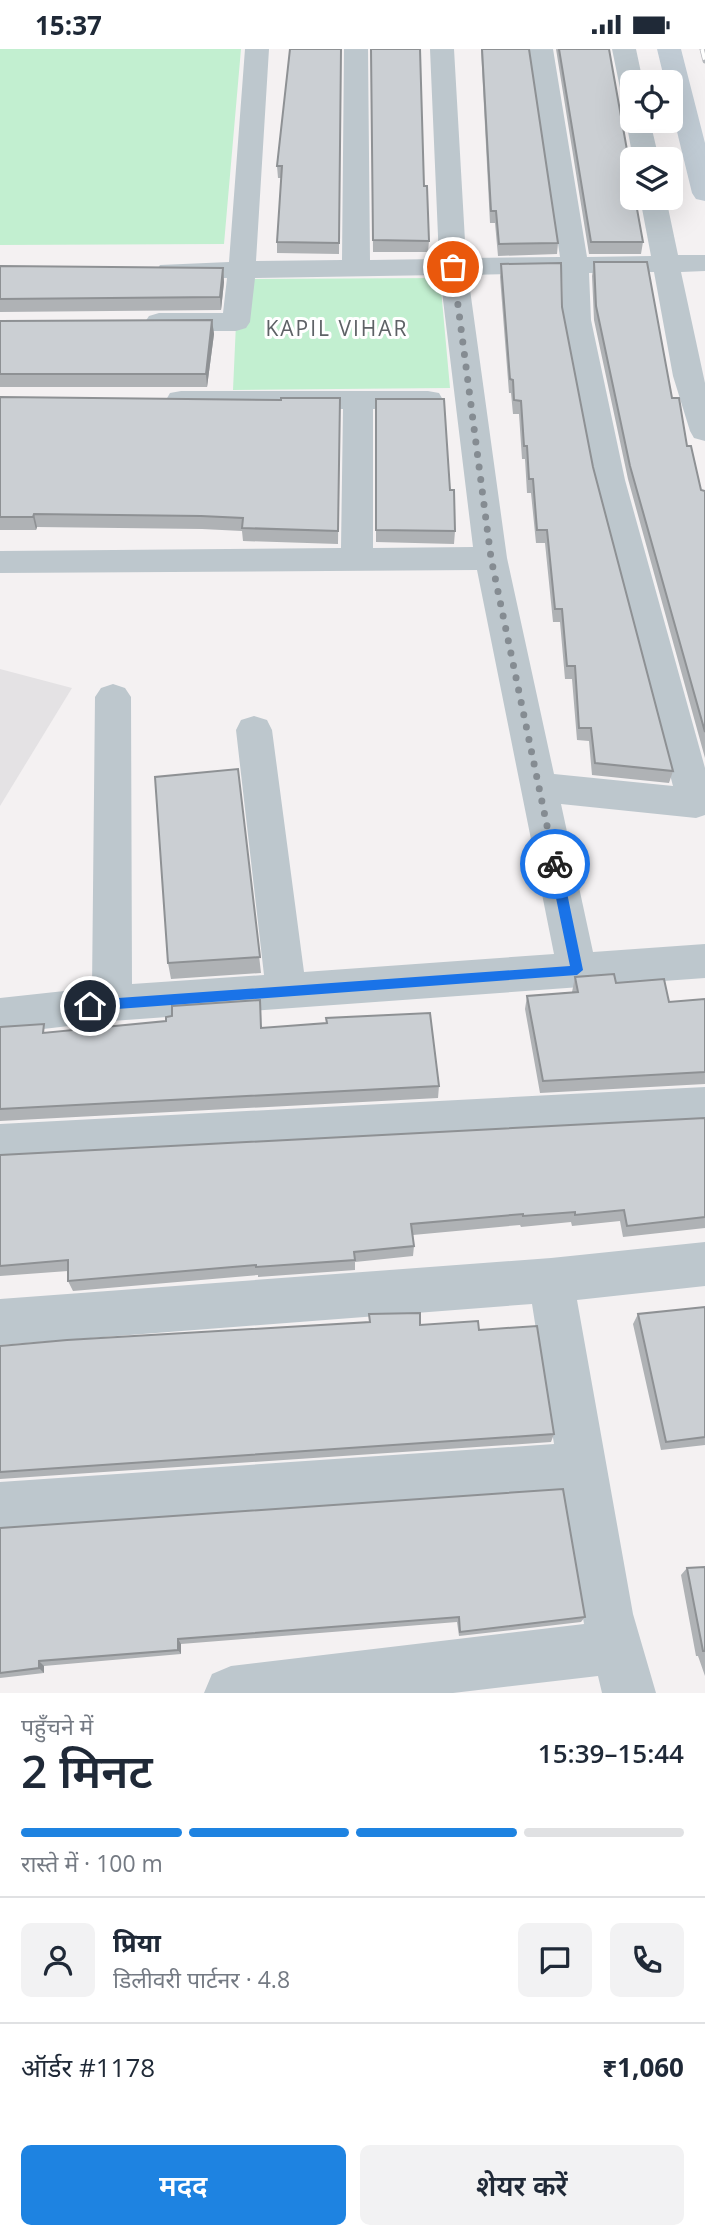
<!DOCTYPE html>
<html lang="hi">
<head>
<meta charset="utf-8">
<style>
  :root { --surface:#fff; --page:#f2f2f3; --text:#1f2937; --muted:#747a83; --line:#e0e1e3; --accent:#1e83e1 }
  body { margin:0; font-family:"Open Sans","Noto Sans Devanagari",sans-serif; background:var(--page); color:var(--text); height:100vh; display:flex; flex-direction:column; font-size:26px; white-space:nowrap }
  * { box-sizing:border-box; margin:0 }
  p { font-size:23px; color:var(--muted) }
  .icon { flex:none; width:38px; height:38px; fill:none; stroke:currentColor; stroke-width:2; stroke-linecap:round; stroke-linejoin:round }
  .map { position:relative; height:1644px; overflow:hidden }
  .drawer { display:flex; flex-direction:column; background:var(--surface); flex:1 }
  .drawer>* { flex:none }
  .fabs { position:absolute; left:620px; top:21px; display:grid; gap:14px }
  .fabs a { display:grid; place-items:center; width:63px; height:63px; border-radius:10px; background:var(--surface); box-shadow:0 7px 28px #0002; font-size:35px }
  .pin { position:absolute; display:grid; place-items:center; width:60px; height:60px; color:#fff; margin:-30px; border:4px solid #fff; border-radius:50%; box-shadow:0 2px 7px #0007 }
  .courier { position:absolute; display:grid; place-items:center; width:70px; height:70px; margin:-35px; border:5px solid #1a73e8; border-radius:50%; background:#fff; color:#222; box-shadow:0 2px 9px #0007 }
  .overview em { font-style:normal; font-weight:600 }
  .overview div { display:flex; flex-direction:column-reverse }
  .overview { display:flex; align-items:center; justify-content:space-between; height:119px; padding:0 21px }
  h1 { font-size:46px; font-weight:600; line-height:52px }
  .bar { display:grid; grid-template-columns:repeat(4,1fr); gap:10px 7px; align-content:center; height:84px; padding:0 21px }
  .bar i { height:9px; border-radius:5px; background:var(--line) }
  .bar .selected { background:var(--accent) }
  .bar p { grid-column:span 4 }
  .line { display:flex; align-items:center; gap:18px; padding:0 21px; border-top:2px solid var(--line) }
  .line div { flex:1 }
  .round { display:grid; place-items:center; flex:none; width:74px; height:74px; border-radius:10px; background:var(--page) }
  .primary-button { display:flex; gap:14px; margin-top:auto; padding:14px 21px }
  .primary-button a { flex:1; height:80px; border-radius:10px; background:var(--accent); color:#fff; font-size:28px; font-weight:600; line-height:80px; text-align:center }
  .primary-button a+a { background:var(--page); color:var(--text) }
  .status { display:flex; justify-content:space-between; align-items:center; height:49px; padding:0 35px; background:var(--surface); direction:ltr }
  .status svg { height:19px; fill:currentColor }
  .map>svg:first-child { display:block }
</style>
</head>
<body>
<div class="status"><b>15:37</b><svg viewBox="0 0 49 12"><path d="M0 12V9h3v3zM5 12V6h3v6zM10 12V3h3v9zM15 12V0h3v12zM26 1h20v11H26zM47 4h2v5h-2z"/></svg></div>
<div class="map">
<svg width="705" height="1644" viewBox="0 0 705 1644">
  <rect width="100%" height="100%" fill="#f4f1f2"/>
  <path fill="#e4e2e4" d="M0,620L72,639L0,757Z"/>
  <path fill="#c2efd0" d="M0,0H241L224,195L0,196Z
    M440,229L450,339L233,341L238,230Z"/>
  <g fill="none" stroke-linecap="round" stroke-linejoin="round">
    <path fill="#bdc7cd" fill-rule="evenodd" d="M245,0H269L256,212L342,211L344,0H368L370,211L439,210L430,0H454L466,209L560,208L529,0H553L587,208L651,207L640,149H666L678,206H705V222L681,223L705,334V392L694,389L690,382L673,327L654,223L589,224L591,271L625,431L705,719V766L696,769L561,755L593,903L705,895V929L112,972L0,985V949L92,939L95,648L101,639L113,635L125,639L131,648L132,935L264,926L236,681L241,671L254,667L267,671L272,681L304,923L554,905L477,521L0,524V502L341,499L343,360H181L170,358L166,351L170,344L181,342H428L439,344L443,351L439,358L428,360H373V499L473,498L440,226L255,229L250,273L246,279L236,282H159L149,279L145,273L149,267L159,264H223L227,229L170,230L160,228L156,222L160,216L229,213ZM562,224L563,271L593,431L673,737L554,725L507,509L468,226Z
      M612,0H636L643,33H632V46L623,44L620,39Z
      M632,66V72H650L659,110H633L626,72Z
      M705,1038V1078L0,1115V1075Z
      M705,1193V1237L577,1251L633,1565L656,1644H602L598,1627L453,1644H204L212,1625L231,1617L584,1575L562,1444L0,1483V1433L554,1395L532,1255L0,1296V1250L551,1209Z"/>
    <path fill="#c0cbd4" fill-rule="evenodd" d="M657,0H681L705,94V152L696,150L692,144L670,54V33H665Z"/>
    <g stroke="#b4b7bb" stroke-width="5">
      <path id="rail" d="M702,0L705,12"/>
    </g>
    <use href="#rail" stroke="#fff" stroke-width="3.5" stroke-dasharray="11" stroke-linecap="butt"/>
  </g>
  <path fill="#afb2b5" d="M341,0L339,205L277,204V193L281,129H278L277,117Z
    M371,0L424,137L429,192L428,203H373Z
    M481,0H529L558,194L557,205L498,207L495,174H490Z
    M556,0H609L643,193L641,205H589Z
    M594,213L672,349L701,441L705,442V709L628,430L594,271L592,227Z
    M501,215L562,258L593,418L673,722L669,734L592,726L589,692L577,691L572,630H565L560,573H553L545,494H536L531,444H527L525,410H522L519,365H513L511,344H509L500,228Z
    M0,217L223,219L224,233L221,261L0,263Z
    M212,271L214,285L207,338H0V272Z
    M0,348L281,351L340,349L338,495L243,492L242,482L202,480L37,478L36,481H0Z
    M376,350L450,441L455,482L454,495L376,493Z
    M238,720L261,924L171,930L168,914Z
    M575,928L616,934L669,953L705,950V1035L540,1044L525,960L527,947L572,943Z
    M0,979L46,983L262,979L439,1037L438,1049L0,1072Z
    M705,1069V1179L623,1188L620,1172L572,1177L571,1173L521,1178L520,1176L413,1186L414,1197L413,1207L355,1213V1221L258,1228V1226L73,1242L68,1232V1222L0,1227V1106Z
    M705,1258V1396L661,1401L633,1275L638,1265Z
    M369,1265L420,1276L554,1385L551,1393L0,1430V1297L369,1273Z
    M0,1479L585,1568L581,1573L459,1587L457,1573L181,1595V1605L44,1617V1624L0,1629Z
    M705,1518V1627L698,1607H696L681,1526L687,1519Z"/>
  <path fill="#8e9194" d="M223,219L224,233L221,261L220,248Z
    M212,271L214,285L207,338L206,325Z
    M34,465L37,478L36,481L33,468Z
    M178,1590L181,1595V1605L178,1601Z
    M39,1612L44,1617V1624L39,1619Z"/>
  <path fill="#cbcfd3" stroke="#8e9194" stroke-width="2" d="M290,0H341L339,194L277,193L282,117H277Z
    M371,0H420L424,137H427L429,192L373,191Z
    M482,0H529L558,194L499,195L496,162H491Z
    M559,0H609L632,129V149H635L643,193H591Z
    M594,213H647L672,349H679L687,397H691L701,441L705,442V683L630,417L596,257Z
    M561,214L562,258L593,418L673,722L595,714L591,679H579L575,617H567L562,560H555L547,481H537L533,430H529L527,397H524L521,352L514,351L513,331L510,330L501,215Z
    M0,217L223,219L220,248L0,250Z
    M212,271L206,325H0V272Z
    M0,348L281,351V349H340L338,482L242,479L243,469L201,467L34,465L33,468H0Z
    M376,350H444L450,441H454L455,482L376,481Z
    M238,720L260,908L168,914L155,728Z
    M614,925L616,934L664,930L669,953L705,950V1023L543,1032L527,947L578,943L575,928Z
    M260,951L261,979L327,974L326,969L430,964L439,1037L0,1060V978L44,975L43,984L166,972V968L172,967V957Z
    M705,1069V1168L627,1177L624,1161L575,1166V1163L523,1167V1165L411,1175L414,1197L354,1203L355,1211L256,1218V1216L68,1232V1211L0,1217V1106Z
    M705,1258V1388L666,1393L638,1265Z
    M420,1264V1276L478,1272L479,1281L537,1277L554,1385L0,1423V1297L67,1291L370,1273L369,1265Z
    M563,1440L585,1568L460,1583L459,1568L178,1590V1601L39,1612V1619L0,1624V1479Z
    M705,1518V1602H703L687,1519Z"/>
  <path fill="#1a73e8" d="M555,811L561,815L583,921L577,926L90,962L84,957L90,951L570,917L549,815Z"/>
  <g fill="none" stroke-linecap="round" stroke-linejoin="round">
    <path stroke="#858c92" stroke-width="7" stroke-dasharray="0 12.6" d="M453,218L491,509L555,815"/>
  </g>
  <g text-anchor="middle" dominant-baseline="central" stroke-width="6" stroke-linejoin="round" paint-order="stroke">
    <g font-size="21" letter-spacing="2" fill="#5e6266" stroke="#fff">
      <text x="337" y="279">KAPIL VIHAR</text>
    </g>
  </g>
</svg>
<div class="fabs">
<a><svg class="icon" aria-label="locate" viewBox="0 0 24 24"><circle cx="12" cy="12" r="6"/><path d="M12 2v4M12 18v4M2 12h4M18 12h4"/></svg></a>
<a><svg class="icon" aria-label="layers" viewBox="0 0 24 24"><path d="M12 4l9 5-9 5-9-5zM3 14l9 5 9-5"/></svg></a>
</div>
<div class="pin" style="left:453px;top:218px;background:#ea580c"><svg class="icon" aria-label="bag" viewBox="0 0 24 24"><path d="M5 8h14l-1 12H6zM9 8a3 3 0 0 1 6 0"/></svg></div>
<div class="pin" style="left:90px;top:957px;background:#1f2937"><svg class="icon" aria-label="home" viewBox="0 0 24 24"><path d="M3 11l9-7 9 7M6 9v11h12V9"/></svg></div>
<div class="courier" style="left:555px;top:815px"><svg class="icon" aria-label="bike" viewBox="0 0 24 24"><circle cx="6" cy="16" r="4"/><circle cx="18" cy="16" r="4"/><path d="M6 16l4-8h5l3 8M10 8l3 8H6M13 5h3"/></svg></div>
</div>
<section class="drawer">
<div class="overview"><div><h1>2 मिनट</h1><p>पहुँचने में</p></div><em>15:39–15:44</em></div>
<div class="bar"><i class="selected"></i><i class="selected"></i><i class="selected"></i><i></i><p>रास्ते में · 100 m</p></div>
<div class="line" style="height:126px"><a class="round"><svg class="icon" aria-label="person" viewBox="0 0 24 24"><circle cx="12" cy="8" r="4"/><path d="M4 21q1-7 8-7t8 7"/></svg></a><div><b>प्रिया</b><p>डिलीवरी पार्टनर · 4.8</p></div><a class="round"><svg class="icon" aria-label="chat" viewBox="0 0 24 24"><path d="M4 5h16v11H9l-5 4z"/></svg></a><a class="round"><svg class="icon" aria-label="phone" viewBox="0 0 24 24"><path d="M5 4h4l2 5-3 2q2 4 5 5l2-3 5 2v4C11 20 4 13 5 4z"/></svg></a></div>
<div class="line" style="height:91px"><div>ऑर्डर #1178</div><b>₹1,060</b></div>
<div class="primary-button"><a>मदद</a><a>शेयर करें</a></div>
</section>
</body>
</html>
